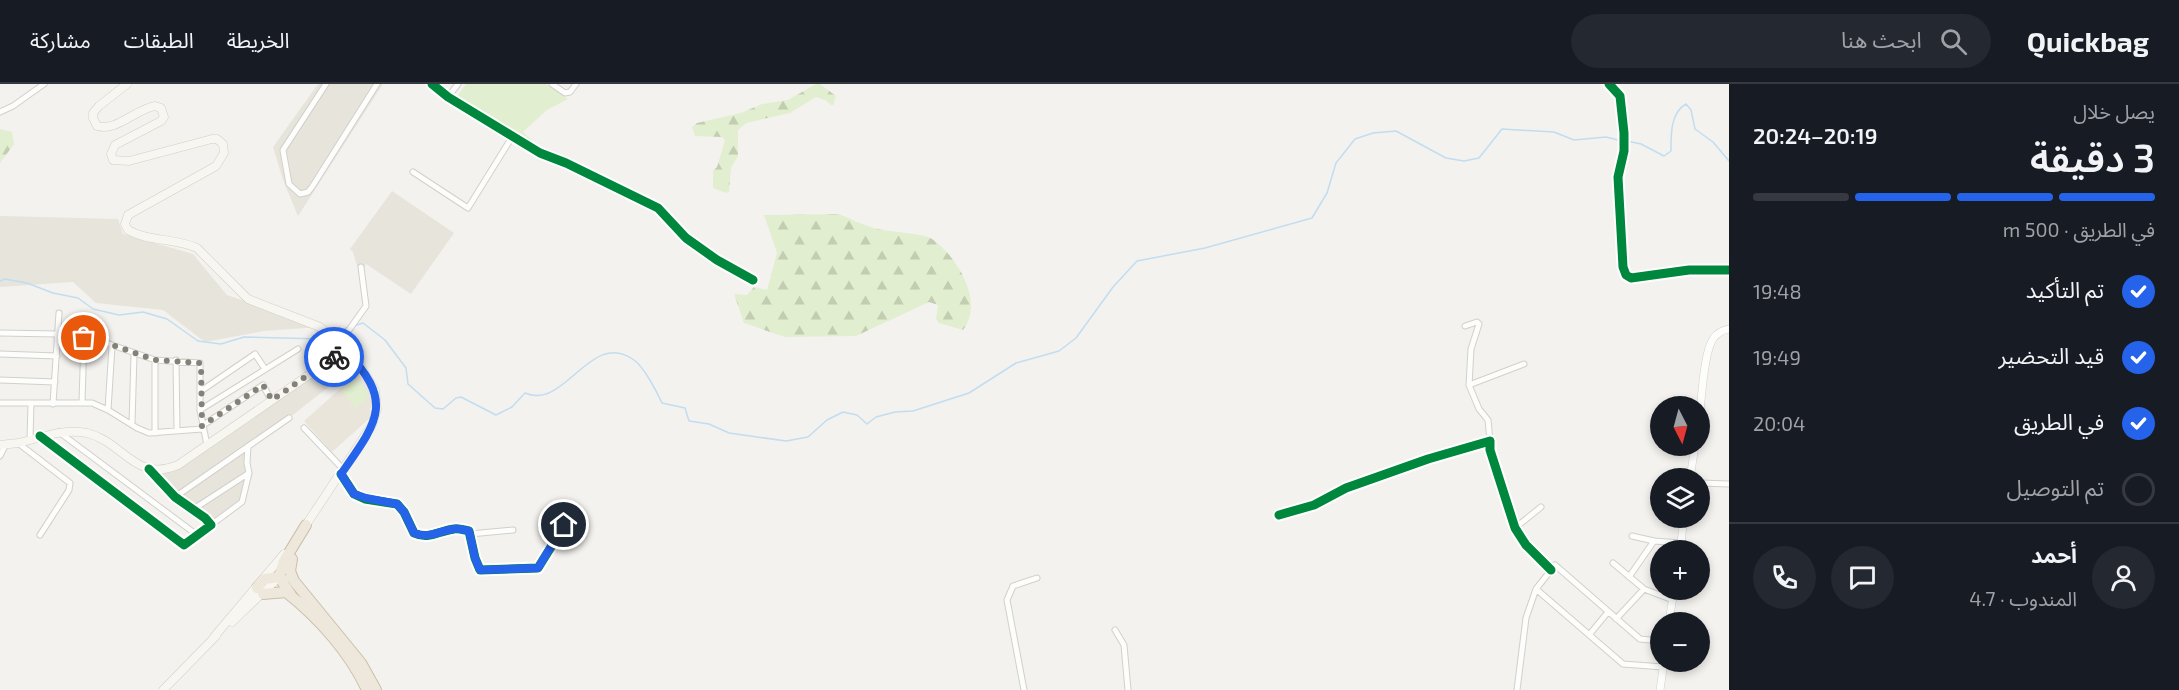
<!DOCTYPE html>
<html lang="ar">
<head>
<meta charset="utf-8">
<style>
  :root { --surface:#171b24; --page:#242831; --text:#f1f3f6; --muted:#9ea1a6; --line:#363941; --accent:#2563eb }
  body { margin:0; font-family:"Exo 2","Noto Sans Arabic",sans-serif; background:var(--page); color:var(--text); direction:rtl; height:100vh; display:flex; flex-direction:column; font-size:22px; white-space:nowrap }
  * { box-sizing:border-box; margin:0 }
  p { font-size:20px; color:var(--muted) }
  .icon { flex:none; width:33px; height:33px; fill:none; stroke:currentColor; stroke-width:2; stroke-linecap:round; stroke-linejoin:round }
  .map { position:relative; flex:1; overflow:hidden; direction:ltr }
  .panel { display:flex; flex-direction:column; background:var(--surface); width:450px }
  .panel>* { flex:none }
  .needle { width:39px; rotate:174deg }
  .tools { position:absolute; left:1650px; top:312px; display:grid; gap:12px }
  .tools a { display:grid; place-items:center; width:60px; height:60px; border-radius:50%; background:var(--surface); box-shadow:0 3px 9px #0003; font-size:30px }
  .pin { position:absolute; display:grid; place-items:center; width:51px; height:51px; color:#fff; margin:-26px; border:3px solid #fff; border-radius:50%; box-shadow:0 2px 6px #0007 }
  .courier { position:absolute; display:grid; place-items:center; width:60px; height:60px; margin:-30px; border:4px solid #2563eb; border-radius:50%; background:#fff; color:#222; box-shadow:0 2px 8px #0007 }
  .overview em { font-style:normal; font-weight:600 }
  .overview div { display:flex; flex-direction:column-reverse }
  .overview { display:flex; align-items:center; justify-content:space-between; height:102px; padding:0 24px }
  h1 { font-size:39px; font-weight:600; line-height:45px }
  .bar { display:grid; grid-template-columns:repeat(4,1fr); gap:9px 6px; align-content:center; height:72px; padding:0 24px }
  .bar i { height:8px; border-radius:4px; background:var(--line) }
  .bar .on { background:var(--accent) }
  .bar p { grid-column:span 4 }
  .line { display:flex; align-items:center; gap:15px; padding:0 24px; border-top:2px solid var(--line) }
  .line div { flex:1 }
  .round { display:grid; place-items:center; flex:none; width:63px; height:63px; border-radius:32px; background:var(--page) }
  ol { padding:0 24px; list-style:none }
  li { display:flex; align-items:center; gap:18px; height:66px }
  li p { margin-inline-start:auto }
  li .icon { padding:6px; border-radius:50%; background:var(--accent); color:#fff; stroke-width:4 }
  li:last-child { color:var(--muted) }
  li i { width:33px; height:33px; border:3px solid var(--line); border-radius:50% }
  header { display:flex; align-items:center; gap:36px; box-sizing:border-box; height:84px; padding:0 30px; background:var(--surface); border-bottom:2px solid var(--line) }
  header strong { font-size:28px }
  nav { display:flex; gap:33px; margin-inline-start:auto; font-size:21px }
  .search { width:420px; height:54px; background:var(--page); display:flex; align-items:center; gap:15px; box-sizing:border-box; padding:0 21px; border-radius:33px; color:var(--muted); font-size:22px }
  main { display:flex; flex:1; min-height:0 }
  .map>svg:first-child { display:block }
</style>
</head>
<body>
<header>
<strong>Quickbag</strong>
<div class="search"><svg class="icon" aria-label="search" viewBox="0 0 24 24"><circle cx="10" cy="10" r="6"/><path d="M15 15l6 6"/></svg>ابحث هنا</div>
<nav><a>الخريطة</a><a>الطبقات</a><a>مشاركة</a></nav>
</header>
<main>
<section class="panel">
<div class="overview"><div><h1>3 دقيقة</h1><p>يصل خلال</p></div><em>20:19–20:24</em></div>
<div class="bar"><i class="on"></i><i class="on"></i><i class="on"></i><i></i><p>في الطريق · 500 m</p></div>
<ol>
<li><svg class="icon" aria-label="check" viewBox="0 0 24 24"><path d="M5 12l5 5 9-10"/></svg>تم التأكيد<p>19:48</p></li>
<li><svg class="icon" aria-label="check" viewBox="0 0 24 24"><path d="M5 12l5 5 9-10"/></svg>قيد التحضير<p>19:49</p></li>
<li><svg class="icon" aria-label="check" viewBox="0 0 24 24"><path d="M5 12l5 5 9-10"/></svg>في الطريق<p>20:04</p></li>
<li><i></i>تم التوصيل</li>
</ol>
<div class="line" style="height:108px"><a class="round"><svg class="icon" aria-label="person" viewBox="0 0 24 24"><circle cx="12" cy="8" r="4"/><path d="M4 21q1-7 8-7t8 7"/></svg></a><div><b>أحمد</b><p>المندوب · 4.7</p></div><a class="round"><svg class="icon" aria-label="chat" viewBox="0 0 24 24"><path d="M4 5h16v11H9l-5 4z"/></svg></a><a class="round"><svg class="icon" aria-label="phone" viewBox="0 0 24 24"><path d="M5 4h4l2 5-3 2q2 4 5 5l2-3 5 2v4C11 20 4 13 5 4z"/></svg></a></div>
</section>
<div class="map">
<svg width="1729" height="606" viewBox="0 0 1729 606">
  <defs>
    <pattern id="forest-firs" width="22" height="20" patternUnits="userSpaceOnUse" patternTransform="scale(1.5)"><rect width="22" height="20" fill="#e1eecf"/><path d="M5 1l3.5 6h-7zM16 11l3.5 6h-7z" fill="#c3cdb2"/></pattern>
  </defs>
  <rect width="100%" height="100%" fill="#f4f2ee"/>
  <path fill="#e7e4dc" d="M318,0H383L298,132L283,96L273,63Z
    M392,107L454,149L411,210L366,180L364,183L357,182L353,168L350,165Z
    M0,132L118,135L123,150L193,170L227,211L320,243L264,247L205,258L163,226L96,219L73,198L0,203Z
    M341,268L355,282L289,334L248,362L242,418L211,441L149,385L164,386Z"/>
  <path fill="#eae5da" d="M358,289L368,302L373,321L370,325L371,333L332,368L304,337Z"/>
  <path fill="#e1eecf" d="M466,0H546L568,15L547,26L523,48L533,57L529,61L456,14Z
    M355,294L370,311L356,324L341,306Z"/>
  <path fill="url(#forest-firs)" d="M816,0H820L836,12L833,21H831L825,16L816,13L790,29L746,39L738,46V72L731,84L729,108L726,109L713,104V87L717,83L725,56L722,53L695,52L692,43L697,39L741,29L762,20L788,16Z
    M0,45L12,48L14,60L0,79Z
    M839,130C851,135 864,142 878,145C890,148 923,149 932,155C957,172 985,218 963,246L939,239L936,235L938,221L929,218L856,252L785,253L744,239L734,210L747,211L754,203L767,206L777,169L764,131Z"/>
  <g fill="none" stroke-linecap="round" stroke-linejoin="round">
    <path stroke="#c0ddf1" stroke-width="1.5" d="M1627,57L1641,60L1664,72L1671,67C1671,52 1670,29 1686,20L1691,26L1695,45L1713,58L1729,77
      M0,197L5,195L27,199L53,209L78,214L93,225L119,231L143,228L167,235L198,257L221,260L244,253L321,255L327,252
      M354,242L363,239L385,256L406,284L408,300L435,324L443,325L456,314L461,313L496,331L512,323L525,309C565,327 591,244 634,276C644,283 657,308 662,319L685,324L689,337L709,340L729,349L786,357L808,353L827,336L843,328L857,331L867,340L876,333L895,328L913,327L969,309L1016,279L1059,267L1076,254L1113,203L1137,177L1205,164L1312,134L1327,109L1336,79L1355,55L1373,49L1396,47L1446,74L1464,77L1479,74L1502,45L1554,48L1574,56L1606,53L1622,57
      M331,250L349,243"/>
    <g stroke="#d2d0cb" stroke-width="7">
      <path id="minor" d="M326,0L283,66L289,100L300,110L308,108L312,103L377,0
        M432,0L448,13L540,69L566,79L658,124L686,154L717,176L753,196
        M552,0L565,9L570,8L576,0
        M448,13L458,0
        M0,28L13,22L44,0
        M413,88L468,124L512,53
        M1465,242L1477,238L1479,240L1471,265L1469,301L1479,325L1488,336L1490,357
        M0,249L58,250L95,255L155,276L200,279V326L207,361
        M339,260L366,222L361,183
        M0,270L57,272
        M176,276L177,347
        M0,296L55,298
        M1469,301L1524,280
        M201,307L255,270L265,285
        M82,318L84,254
        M0,319H92L108,326L137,344L149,349L202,345
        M53,320L59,229
        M108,326L112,262
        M200,326L298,265
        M132,340L134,270
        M202,342L263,301L271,316
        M304,344L344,386
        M59,348L197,451
        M155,349V276
        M40,352L184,461L211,441L205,434L175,413L149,385
        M30,355L31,320
        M18,359L70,399L69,406L40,451
        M0,372L6,360
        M341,390L354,410L365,415L397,420L404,428L414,449C429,456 438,447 454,445C458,444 464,446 469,447L475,474L480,486L538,484L564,442V438
        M1700,399L1729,400
        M175,413L289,334
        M192,426L249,389
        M1279,431L1314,421L1346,404L1428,375L1490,357V366L1515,444L1526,461L1551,486
        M211,441L242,418L249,389L247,379L248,362
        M1515,444L1541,423
        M470,450L513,446
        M1632,452L1654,457L1681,459
        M1613,479L1644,505L1673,516
        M1629,493L1654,457
        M1616,535L1644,505
        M1115,546L1124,561L1128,606
        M1589,551L1608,528
        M1660,557L1640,555L1555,481L1536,505L1623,580L1663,583
        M1024,606L1007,516L1013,502L1037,494
        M1517,606L1526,534L1536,505"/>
    </g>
    <g stroke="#d2d0cb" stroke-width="8">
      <path id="tertiary" d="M1609,0L1620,12L1624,49V67L1618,93L1623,183L1626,191L1631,194L1689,186H1729
        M1700,327C1702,310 1704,268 1713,255C1717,249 1723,246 1729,245
        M1690,394L1695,362
        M1680,466L1684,434
        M1669,538L1674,506
        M1660,606L1664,578"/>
    </g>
    <g stroke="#d3cfc5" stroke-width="9">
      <path id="secondary" d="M127,0L99,22L93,29V34L97,42C116,48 136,25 155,22L161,24L164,33L161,37L115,61L111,70L113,76L129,77L212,55H217L223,60L224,69L216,82L128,131L125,140L128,146C149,158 176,154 197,164L248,215L320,243L345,266L358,278L375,306L377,325L372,341L304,444
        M0,361C6,360 12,360 18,359C41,354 62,344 87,349C124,358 135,399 178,381L345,266
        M232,538L279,493
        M214,553L284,470
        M163,606L216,552"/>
    </g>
    <g stroke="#ccbfa9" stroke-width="12">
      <path id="motorway" d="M292,475L290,487L294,497L361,579L376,606
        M257,504L265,495L279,493L284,496
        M263,510L286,508C318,533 350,569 367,606
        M291,511L279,493L284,477L306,441"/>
    </g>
    <use href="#minor" stroke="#fdfdfc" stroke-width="5"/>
    <use href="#tertiary" stroke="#fdfdfc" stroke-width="7"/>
    <use href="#secondary" stroke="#f7f6f1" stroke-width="8"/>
    <use href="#motorway" stroke="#ede8db" stroke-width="10"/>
    <g stroke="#fff" stroke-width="13">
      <path id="cycleway" d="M432,0L448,13L540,69L566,79L658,124L686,154L717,176L753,196
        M1609,0L1620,12L1624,49V67L1618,93L1623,183L1626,191L1631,194L1689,186H1729
        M40,352L184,461L211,441L205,434L175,413L149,385
        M341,390L354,410L365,415L397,420L404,428L414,449C429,456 438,447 454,445C458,444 464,446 469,447L475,474L480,486L538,484L564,442V438
        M1279,431L1314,421L1346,404L1428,375L1490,357V366L1515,444L1526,461L1551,486"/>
    </g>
    <use href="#cycleway" stroke="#00873e" stroke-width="9"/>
  </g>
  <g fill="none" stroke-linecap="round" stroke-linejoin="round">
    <path stroke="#868178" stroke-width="6" stroke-dasharray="0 10.8" d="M84,254L95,255L155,276L201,279L202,342L263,301L272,316L334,273"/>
    <path stroke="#2563eb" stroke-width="8" d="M334,273L345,266C395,318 378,337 341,390L354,410L366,414L397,420L404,428L414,449C429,455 438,447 454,445C458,444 464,446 469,447L475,474L480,486L538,484L564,441"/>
  </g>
</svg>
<div class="tools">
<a><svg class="needle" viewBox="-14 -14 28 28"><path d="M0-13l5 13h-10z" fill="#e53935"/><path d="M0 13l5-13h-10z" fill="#9ea1a6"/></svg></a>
<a><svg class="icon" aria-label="layers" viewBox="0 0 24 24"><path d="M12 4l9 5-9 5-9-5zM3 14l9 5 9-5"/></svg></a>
<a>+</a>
<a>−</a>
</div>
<div class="pin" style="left:84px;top:254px;background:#ea580c"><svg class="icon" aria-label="bag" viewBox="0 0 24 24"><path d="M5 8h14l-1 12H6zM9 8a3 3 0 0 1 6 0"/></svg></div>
<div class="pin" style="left:564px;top:441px;background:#1f2937"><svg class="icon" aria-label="home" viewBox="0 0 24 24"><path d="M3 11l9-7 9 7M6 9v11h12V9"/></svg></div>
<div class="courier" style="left:334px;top:273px"><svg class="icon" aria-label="bike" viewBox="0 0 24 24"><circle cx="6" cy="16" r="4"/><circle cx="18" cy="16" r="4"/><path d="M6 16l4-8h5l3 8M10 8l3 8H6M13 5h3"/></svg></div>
</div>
</main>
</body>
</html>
